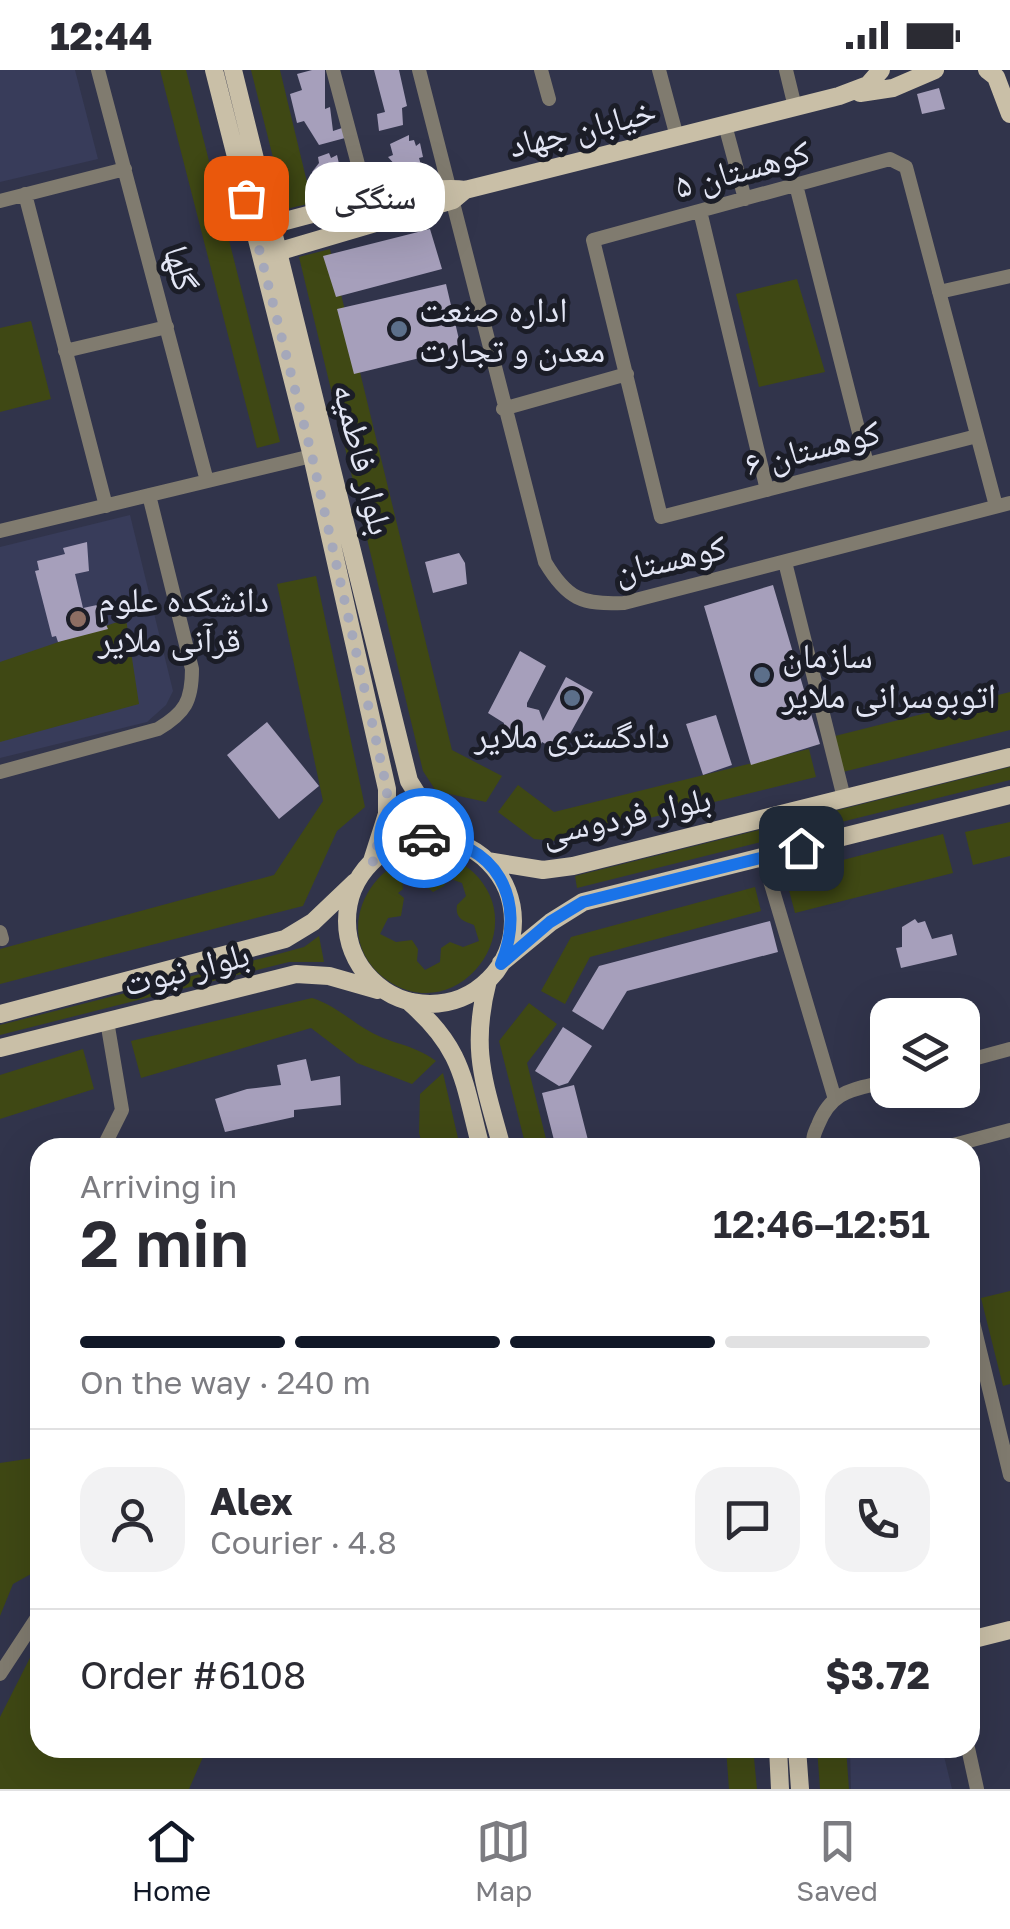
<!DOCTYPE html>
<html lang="en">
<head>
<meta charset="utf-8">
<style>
  :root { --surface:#fff; --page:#f2f2f3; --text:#2b2b33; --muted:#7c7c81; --line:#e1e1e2; --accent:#111827 }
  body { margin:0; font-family:"Golos Text","Noto Naskh Arabic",sans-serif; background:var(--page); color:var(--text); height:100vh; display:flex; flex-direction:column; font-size:38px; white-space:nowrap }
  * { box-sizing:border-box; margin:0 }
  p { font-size:32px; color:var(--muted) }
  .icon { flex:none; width:55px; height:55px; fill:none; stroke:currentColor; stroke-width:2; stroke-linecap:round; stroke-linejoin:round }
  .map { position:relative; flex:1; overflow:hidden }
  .side { position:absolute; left:30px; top:1068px; width:950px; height:620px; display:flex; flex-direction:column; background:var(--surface); border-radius:30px; box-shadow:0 10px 40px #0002 }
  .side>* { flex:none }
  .tools { position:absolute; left:870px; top:928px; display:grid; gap:20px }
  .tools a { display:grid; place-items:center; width:110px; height:110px; border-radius:20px; background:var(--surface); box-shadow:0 10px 40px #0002; font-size:50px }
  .pin { position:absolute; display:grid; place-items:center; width:85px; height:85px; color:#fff; margin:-42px; border-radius:20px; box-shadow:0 5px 15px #0006 }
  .courier { position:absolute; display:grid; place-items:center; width:100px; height:100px; margin:-50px; border:8px solid #1a73e8; border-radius:50%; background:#fff; color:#222; box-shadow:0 2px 12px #0007 }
  .bubble { position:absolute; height:70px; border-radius:30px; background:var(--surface); box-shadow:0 10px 40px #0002; font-size:32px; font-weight:600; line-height:70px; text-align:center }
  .headline em { font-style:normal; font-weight:600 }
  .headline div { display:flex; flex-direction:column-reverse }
  .headline { display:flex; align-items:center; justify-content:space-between; height:170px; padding:0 50px }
  h1 { font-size:65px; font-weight:600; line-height:75px }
  .bar { display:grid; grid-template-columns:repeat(4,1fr); gap:15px 10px; align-content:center; height:120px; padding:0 50px }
  .bar i { height:12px; border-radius:8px; background:var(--line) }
  .bar .active { background:var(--accent) }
  .bar p { grid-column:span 4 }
  .line { display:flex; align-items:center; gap:25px; padding:0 50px; border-top:2px solid var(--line) }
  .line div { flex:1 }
  .round { display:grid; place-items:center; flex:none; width:105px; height:105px; border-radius:30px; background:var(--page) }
  .status { display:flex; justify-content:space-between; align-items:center; height:70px; padding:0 50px; background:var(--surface); direction:ltr }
  .status svg { height:28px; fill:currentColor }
  .tab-bar { display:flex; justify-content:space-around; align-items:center; height:140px; border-top:2px solid var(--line); background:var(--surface); font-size:28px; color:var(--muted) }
  .tab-bar a { display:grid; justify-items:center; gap:5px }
  .tab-bar .active { color:var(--accent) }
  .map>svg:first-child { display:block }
</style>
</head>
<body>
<div class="status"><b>12:44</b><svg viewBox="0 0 49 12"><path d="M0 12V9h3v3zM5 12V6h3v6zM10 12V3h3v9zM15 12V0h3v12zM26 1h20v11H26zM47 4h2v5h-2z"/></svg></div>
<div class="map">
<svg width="1010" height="1719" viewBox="0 0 1010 1719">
  <rect width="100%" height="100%" fill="#31344b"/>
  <path fill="#383c5a" d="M0,0H75L98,89L0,112Z
    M130,445L173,621L166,635L147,652L0,688V477Z
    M850,1678H942L952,1719H851Z"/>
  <path fill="#3f4814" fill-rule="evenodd" d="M160,0H186L280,372L257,378Z
    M251,0H280L312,133L286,139Z
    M330,179L452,680L502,706L486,732L436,721L423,701L299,187Z
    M797,209L825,302L759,317L736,224Z
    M31,251L51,329L0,342V258Z
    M316,506L365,737L337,761L303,836L0,914V879L274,805L323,731L277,514Z
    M126,549L139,634L0,672V592Z
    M1010,622V660L843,702L835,666Z
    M809,679L816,707L556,771L534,769L498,742L518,715L554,742Z
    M1010,697V710L577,818L575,806Z
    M1010,752V786L973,795L965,762Z
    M943,764L953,803L795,843L785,805Z
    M416,785C437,783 457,788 473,802C534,859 457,959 387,910C334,872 360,802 416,785ZM448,808L462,813L466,826L457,835C455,848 462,851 474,855L479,871L463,877L450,872L441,878L440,892L425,900L417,891L418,879L412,870L396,872L380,864L388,848L401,846L404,828L398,823L403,819L402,810L420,811L433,822L444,816Z
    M755,817L761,841L590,887L565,934L541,921L571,867Z
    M319,866L324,892H289L0,965V955L271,886L304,877Z
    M312,928C335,935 349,950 369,961C393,975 411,973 436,991L412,1014L357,993L311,958L141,1008L131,971Z
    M529,933L557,954L527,993L548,1077H526L499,971Z
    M83,979L94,1019L0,1049V1005Z
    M443,1003L460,1077H423L419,1063L420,1024Z
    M1010,1221V1314L1003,1316L981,1228Z
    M40,1387V1499L13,1514L0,1546V1393Z
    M40,1568V1678H207L189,1719H0V1647Z
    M726,1678H753L757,1719H729Z
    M817,1678H846L849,1719H820Z"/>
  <path fill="#a69fbb" d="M312,0H325V39L330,37L333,61L342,58L345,68L319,75L304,51L297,53L290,24L302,20L297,4Z
    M374,0H399L407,36L402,38L403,55L379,61L377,44L385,42Z
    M939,18L945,39L922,44L917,24Z
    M409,65V71L414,70L416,76L420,73L423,87L419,88L421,95L414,97L416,101L405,106L388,87L393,85L390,74Z
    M329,83L331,88L337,85L340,98L345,96L346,102L342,103L346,115L330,124L327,118L322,120L321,112L317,113L312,102L319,93L318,87Z
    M430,159L442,199L336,227L323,186Z
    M446,214L461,278L354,304L337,239Z
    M87,472L89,501L75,504L83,538L97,535L108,559L58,572L56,566L52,567L35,501L39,500L37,491L65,484L63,478Z
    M459,483L465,493L467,514L433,523L425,492Z
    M773,515L820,674L751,695L704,536Z
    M520,581L546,596L527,633V637L539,640L543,651L566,607L593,622L560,682L542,672L539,678L533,674L530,681L506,669L510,663L503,660L504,653L488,643Z
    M716,645L732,695L703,705L686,654Z
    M267,652L319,716L279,749L227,685Z
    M915,849L918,853L925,851L932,869L952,864L957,885L901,898L896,878L902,877V857Z
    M770,851L778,882L627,921L603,960L572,941L599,896Z
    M563,957L592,976L568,1013L559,1016L535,1001Z
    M306,989L311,1011L340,1006L341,1035L294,1040V1047L225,1062L215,1029L247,1019L281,1015L277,995Z
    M574,1015L590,1078H556L542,1023Z"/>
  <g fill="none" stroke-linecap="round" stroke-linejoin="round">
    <path stroke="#807b6f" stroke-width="14" d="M98,0L207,411
      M333,0L368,132
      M419,0L545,492C567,529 582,535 624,533L1010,433
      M541,0L549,29
      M659,0L677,67
      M786,0L795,37
      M725,55L745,129
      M796,115L867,394
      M25,124L106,436
      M0,131L125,99
      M700,141L767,420
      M939,222L1010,206
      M65,281L167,257
      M503,339L627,304
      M977,366L661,447L593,170L890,89L906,97L996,436
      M0,461L320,384
      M785,492L844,728
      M0,702L158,659C185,643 192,631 192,599L149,425
      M763,787L834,1026
      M0,862L2,869
      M962,992L1010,979
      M103,1078L122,1040L107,951
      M814,1078C812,1068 814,1064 818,1055C832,1019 854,1020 888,1011
      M942,1078L1010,1060
      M970,1240L1010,1405
      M0,1604L40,1543
      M968,1678L977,1719"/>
    <path stroke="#c9bfa7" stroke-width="18" d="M214,0L312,386L387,719V744L372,791
      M233,0L409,711L432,748L464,775
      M987,0L996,7L1010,44
      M860,23L893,18L935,0
      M260,158C307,145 421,113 465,120L839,26L868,15L881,0
      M267,185L453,130L465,120
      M347 851a83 83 0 1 1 166 0a83 83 0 1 1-166 0Z
      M487,791L543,800L573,796L1010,687
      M501,893L551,852L583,832L1010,725
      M488,910C470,980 484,1011 502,1078
      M408,931C464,979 463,1010 481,1078
      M0,944L285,869L313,852L355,812
      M0,978L296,904L329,906L378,920
      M970,1570L1010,1560
      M778,1678L780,1719
      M797,1678L800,1719"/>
  </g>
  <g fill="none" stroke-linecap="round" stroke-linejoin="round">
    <path stroke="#a5a8ba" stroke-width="10" stroke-dasharray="0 18" d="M246,128L312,386L387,719V744L372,792L406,771L424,768"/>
    <path stroke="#1a73e8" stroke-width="12" d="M424,768C496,770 528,830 501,894L550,852L583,832L801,778"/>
  </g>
  <g fill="#5c6f8a" stroke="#1b1d27" stroke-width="4">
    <circle cx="399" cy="259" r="10"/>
    <circle cx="762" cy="605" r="10"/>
    <circle cx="572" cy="628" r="10"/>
  </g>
  <circle fill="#8d6e63" stroke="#1b1d27" stroke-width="4" cx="78" cy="549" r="10"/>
  <g text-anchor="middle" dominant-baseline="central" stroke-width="10" stroke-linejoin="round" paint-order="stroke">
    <g font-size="35" fill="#e3e6f5" stroke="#1b1d27">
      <text transform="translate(582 57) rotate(-14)">خیابان جهاد</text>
      <text transform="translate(742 98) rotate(-15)">کوهستان ۵</text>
      <text transform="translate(182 198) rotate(75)">گلها</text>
      <text transform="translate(812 377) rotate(-14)">کوهستان ۶</text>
      <text transform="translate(364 389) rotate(76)">بلوار فاطمیه</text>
      <text transform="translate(670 488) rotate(-13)">کوهستان</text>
      <text transform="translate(626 745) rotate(-12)">بلوار فردوسی</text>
      <text transform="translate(186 898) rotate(-14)">بلوار نبوت</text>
    </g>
    <g font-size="35" fill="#e3e6f5" stroke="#1b1d27" text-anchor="start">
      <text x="419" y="239">اداره صنعت<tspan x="419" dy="40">معدن و تجارت</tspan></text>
      <text x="98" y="529">دانشکده علوم<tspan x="98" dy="40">قرآنی ملایر</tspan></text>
      <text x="782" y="585">سازمان<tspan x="782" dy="40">اتوبوسرانی ملایر</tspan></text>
      <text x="572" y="665" text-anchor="middle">دادگستری ملایر</text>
    </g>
  </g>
</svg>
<div class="tools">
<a><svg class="icon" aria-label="layers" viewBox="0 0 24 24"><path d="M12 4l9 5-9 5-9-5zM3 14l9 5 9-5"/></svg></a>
</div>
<div class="pin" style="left:246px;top:128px;background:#ea580c"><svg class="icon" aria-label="bag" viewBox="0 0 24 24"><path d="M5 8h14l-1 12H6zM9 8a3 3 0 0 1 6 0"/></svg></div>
<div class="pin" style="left:801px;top:778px;background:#1f2937"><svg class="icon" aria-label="home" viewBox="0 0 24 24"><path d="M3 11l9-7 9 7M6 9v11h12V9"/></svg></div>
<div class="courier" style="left:424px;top:768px"><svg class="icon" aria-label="car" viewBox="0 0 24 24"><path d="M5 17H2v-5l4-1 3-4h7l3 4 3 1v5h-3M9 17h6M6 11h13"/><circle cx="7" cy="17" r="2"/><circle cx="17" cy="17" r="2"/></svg></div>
<div class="bubble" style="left:305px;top:92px;width:140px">سنگکی</div>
<section class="side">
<div class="headline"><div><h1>2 min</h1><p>Arriving in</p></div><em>12:46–12:51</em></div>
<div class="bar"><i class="active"></i><i class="active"></i><i class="active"></i><i></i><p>On the way · 240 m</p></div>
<div class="line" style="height:180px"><a class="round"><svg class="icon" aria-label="person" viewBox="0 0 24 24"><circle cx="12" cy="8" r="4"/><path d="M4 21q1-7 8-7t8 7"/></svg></a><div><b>Alex</b><p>Courier · 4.8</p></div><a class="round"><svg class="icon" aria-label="chat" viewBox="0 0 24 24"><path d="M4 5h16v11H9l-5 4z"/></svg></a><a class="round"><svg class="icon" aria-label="phone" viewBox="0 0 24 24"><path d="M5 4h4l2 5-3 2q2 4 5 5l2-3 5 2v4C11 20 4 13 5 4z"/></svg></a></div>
<div class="line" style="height:130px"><div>Order #6108</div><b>$3.72</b></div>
</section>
</div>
<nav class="tab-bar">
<a class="active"><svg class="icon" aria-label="home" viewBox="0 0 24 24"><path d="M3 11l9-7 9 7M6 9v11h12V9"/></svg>Home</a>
<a><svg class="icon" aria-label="map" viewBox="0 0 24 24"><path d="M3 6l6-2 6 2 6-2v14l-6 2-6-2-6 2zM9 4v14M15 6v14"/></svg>Map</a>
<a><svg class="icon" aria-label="saved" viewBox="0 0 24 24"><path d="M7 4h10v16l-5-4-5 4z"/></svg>Saved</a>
</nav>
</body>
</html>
